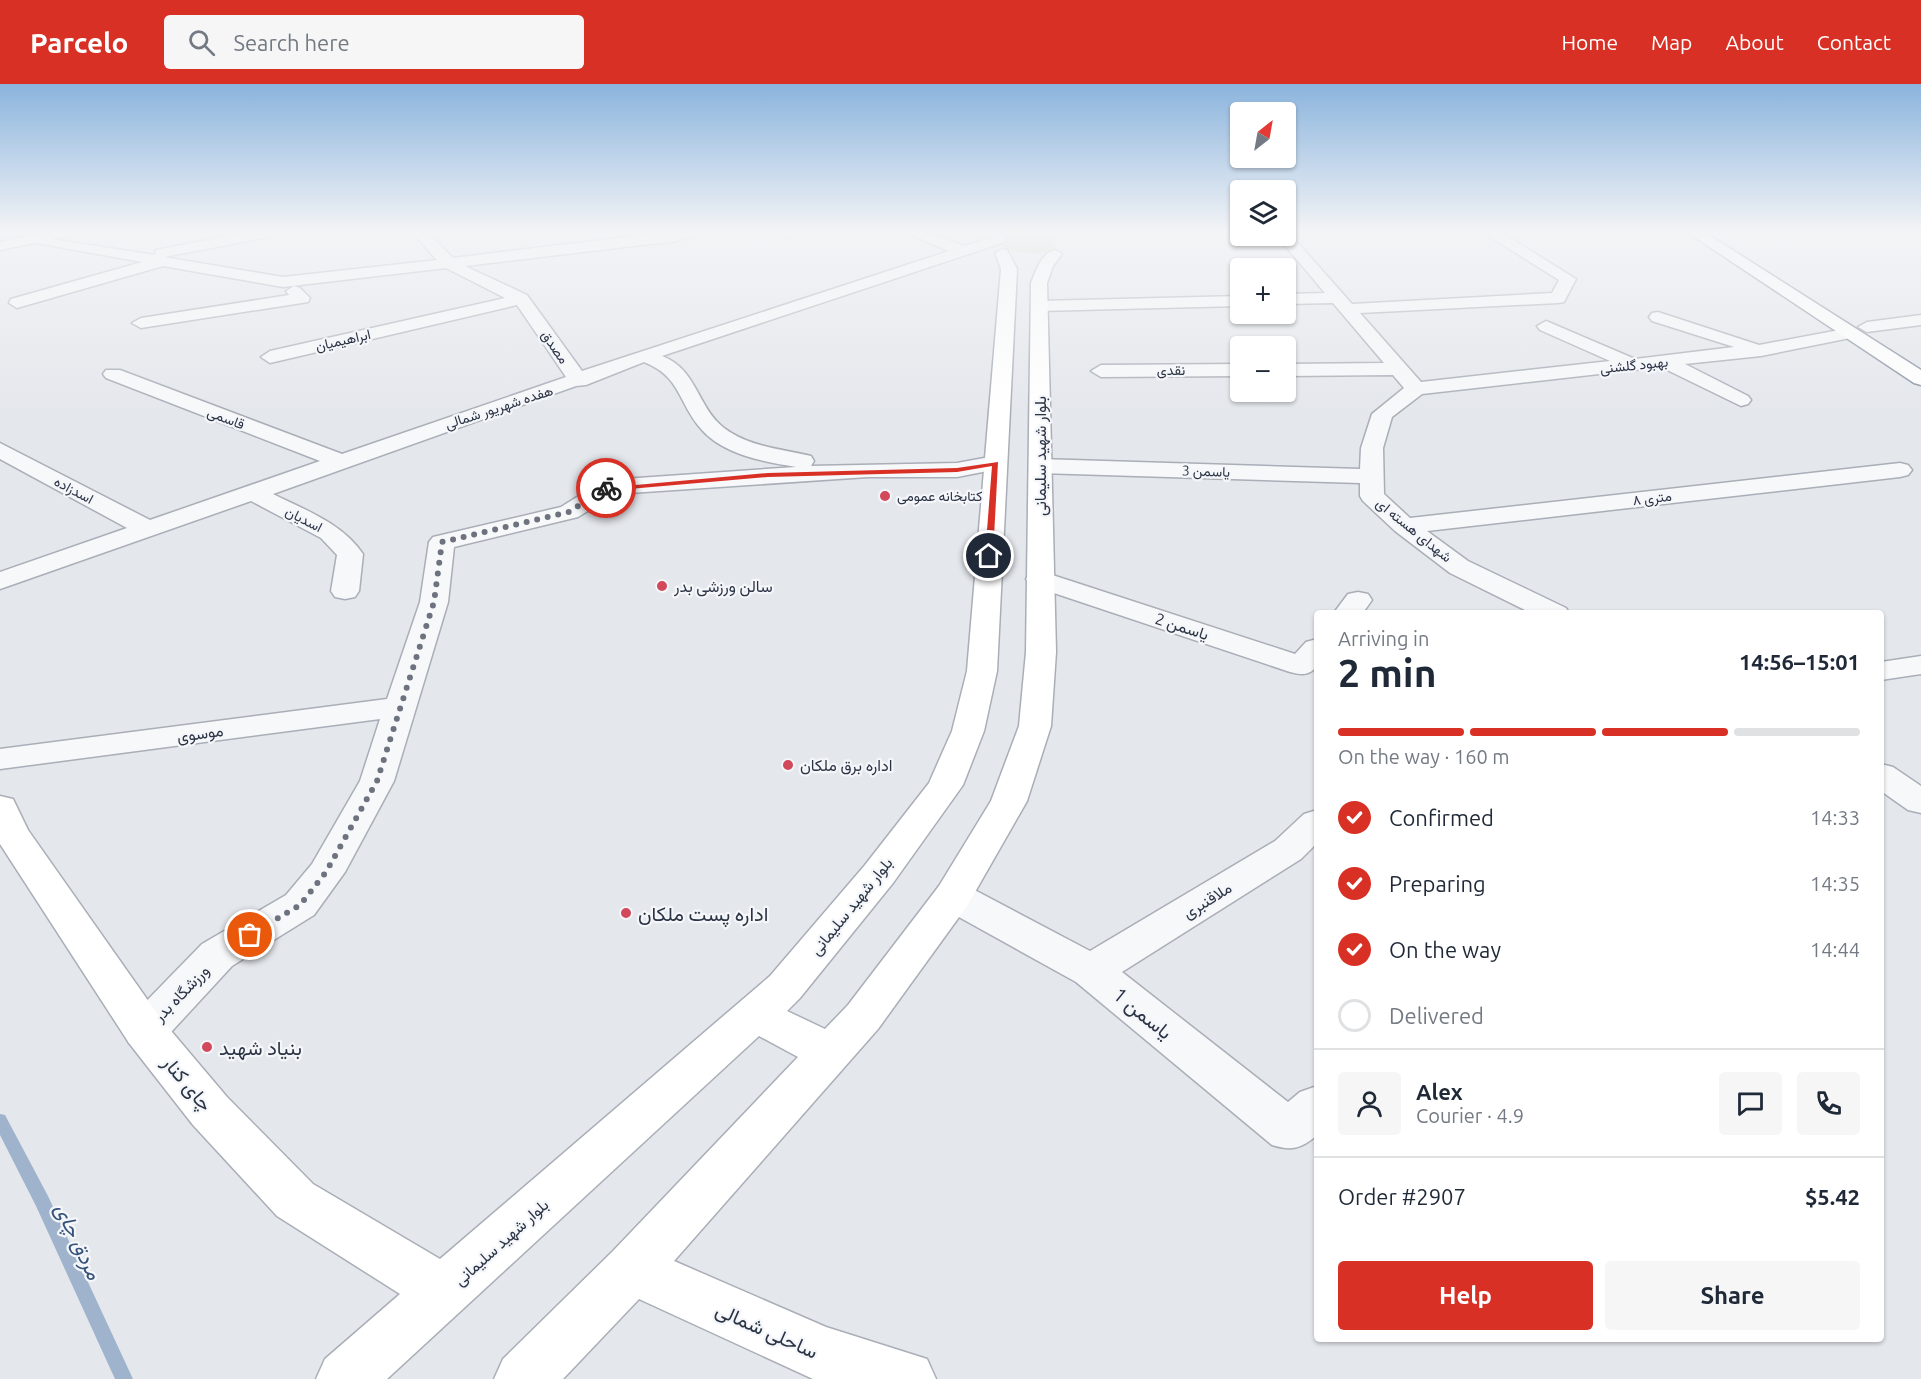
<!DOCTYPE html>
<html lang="en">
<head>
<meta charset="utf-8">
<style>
  :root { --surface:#fff; --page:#f6f6f7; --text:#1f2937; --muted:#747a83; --line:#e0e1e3; --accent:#d93025 }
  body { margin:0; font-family:Ubuntu,Vazirmatn,sans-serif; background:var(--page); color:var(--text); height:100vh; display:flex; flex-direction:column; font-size:22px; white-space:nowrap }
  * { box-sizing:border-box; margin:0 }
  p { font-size:20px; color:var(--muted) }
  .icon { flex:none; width:33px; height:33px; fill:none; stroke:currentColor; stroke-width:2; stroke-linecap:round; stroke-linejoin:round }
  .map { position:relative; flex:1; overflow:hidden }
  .side { position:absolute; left:1314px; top:526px; width:570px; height:732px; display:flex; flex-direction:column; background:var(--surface); border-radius:6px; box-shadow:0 2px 4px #0004 }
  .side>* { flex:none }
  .needle { width:39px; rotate:31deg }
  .tools { position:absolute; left:1230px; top:18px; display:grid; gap:12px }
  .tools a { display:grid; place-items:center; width:66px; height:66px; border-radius:6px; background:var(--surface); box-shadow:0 2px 4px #0004; font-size:30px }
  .pin { position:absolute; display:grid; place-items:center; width:51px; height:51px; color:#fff; margin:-26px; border:3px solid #fff; border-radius:50%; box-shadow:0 2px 6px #0007 }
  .courier { position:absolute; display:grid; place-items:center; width:60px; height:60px; margin:-30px; border:4px solid #d93025; border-radius:50%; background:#fff; color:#222; box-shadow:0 2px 8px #0007 }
  .overview em { font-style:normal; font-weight:700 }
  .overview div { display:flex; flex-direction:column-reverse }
  .overview { display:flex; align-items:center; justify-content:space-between; height:102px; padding:0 24px }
  h1 { font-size:39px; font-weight:700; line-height:45px }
  .bar { display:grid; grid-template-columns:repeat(4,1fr); gap:9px 6px; align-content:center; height:72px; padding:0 24px }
  .bar i { height:8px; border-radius:4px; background:var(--line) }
  .bar .on { background:var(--accent) }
  .bar p { grid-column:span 4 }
  .line { display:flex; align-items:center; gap:15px; padding:0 24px; border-top:2px solid var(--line) }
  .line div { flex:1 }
  .round { display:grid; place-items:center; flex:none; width:63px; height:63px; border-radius:6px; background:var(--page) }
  ol { padding:0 24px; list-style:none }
  li { display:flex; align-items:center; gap:18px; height:66px }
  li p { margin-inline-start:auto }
  li .icon { padding:6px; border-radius:50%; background:var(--accent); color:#fff; stroke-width:4 }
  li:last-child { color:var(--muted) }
  li i { width:33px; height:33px; border:3px solid var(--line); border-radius:50% }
  .cta { display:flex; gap:12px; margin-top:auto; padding:12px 24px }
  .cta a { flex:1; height:69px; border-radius:6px; background:var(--accent); color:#fff; font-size:24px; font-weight:700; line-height:69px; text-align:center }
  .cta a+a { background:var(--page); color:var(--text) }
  header { display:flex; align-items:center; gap:36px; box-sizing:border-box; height:84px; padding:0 30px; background:var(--accent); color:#fff }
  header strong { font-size:28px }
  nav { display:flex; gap:33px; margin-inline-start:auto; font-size:21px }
  .search { width:420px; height:54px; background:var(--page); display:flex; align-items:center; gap:15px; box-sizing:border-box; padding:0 21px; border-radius:6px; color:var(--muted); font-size:22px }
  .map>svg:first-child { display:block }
</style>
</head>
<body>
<header>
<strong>Parcelo</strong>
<div class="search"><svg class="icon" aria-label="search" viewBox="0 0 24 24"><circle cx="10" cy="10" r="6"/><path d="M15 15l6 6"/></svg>Search here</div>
<nav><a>Home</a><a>Map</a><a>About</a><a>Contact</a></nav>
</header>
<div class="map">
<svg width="1921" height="1295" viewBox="0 0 1921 1295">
  <rect width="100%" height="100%" fill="#e4e7ec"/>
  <path fill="#c9d6c5" d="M1027,146H1047L1057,164C1040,172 1020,170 1003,164L1005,158Z"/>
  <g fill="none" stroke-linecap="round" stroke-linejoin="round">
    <path fill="#9fb4cc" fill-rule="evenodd" d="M0,1030L5,1031L48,1112L133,1295H115L36,1122L0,1051Z"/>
    <g stroke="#a9aeb7" stroke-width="3">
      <path id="street" d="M260,146L281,148L274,152L164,173L283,193L437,176L410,146H425L453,174L685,146H709L676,157L465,182L527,211L582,287L949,167L900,146H921L964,162L1000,151L1005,152V158L662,272C697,285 697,323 724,344C749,363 782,365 811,372L814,377L811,382L957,379L995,372L1003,374L1006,379L1003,384L957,393H868L615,410L578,433L454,463L448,518L394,697L345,788L314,831L232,882L161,959L145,965L129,959L123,947L129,935L202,860L286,811L312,780L360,697L380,635L0,685V665L387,615L420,518L429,458L433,453L561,423L601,398L609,396L796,383C765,378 724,371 702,346C678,320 682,293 644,278L586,301L576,302L273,410C305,426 342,439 363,470L359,507L355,513L345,515L335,513L331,507L337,471L321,454L251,417L0,505V488L127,444L0,375V359L150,436L320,377L106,294L103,290L106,286H120L342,370L566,293L517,221L270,279L261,273L270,267L505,214L446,184L283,203L163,182L17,224L9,219L11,215L142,178L36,159L29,155L31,152L155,171L156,166L161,165Z
        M779,146H797L799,149L792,153Z
        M1479,146H1497L1576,195L1564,218L1558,219L1360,229L1421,298L1610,277L1540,246L1537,242L1546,237L1635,275L1734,263L1652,237L1649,233L1652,229L1658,228L1759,261L1850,244L1859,249L1850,254L1761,272L1685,280L1748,312L1751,316L1748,320L1741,322L1661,283L1422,310L1392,333L1383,364L1384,410L1410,434L1900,379L1908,381L1912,386L1908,391L1900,393L1427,447L1468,477L1566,524L1570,530H1533L1450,489L1395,447L1363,417L1360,412V399L1040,389L1032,387L1029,382L1032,377L1040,375L1360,385L1361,364L1372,330L1404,304L1393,291L1286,292V280L1384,279L1333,219L1286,220V210L1325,209L1277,152L1289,149L1352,220L1552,209L1559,196Z
        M294,202L300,204L310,214L308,218L141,244L132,239L141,234L289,211L286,207Z
        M1240,212V222L1039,227L1031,222L1039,217Z
        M1921,231V241L1867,248L1858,243L1867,238Z
        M1240,280V292L1101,293L1091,287L1101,281Z
        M1040,487L1295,570L1306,558L1317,555V582C1309,592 1301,591 1290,588L1030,501L1026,495L1030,489Z
        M1358,508L1368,510L1372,516L1362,530H1333L1348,510Z
        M1921,572V590L1881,596V578Z
        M1881,680L1893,683L1921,702V729L1908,726L1881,707Z
        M1317,726V759L1301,775L1122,888L1288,1018L1300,1008L1317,1002V1051C1301,1065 1291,1067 1272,1061L1076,898L939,822L933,812L939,802L953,798L967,802L1090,867L1275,757L1304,730Z"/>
    </g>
    <g stroke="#a9aeb7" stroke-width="3">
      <path id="secondary" d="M55,146H84L77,150L0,166V158Z
        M1002,165L1007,166L1017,185L997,587L984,647L963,701L893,799L800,914L787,927L825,945L848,921L939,802L991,717L1019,642L1026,568L1031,199C1036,187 1041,169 1055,166L1062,170L1053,182L1047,199L1056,568L1051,642L1027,717L967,822L878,945L674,1177L826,1243L927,1275L936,1295H813L639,1215L563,1295H494L503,1275L613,1167L798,973L759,952L387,1295H316L325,1275L400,1210L277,1132L193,1041L129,959L0,760V712L13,715L28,746L161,935L227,1013L313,1100L440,1175L770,892L865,781L929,699L952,647L967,587L1001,185L995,169Z"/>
    </g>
    <g stroke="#8b94a3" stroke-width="3">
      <path id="highway" d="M1684,146H1701L1921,286V301L1914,299Z"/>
    </g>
    <use href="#street" fill="#f7f8fa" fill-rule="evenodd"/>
    <use href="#secondary" fill="#fff" fill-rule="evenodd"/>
    <use href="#highway" fill="#fff" fill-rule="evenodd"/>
  </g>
  <linearGradient id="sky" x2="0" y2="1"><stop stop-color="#8bb4dd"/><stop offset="0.45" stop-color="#f3f4f6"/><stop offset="1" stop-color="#f3f4f6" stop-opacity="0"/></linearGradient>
  <rect width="1921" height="328" fill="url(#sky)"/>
  <path fill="#d93025" d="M998,378L993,472L989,474L985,472L992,382L957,388L768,393L606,407L603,404L768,389L957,384Z"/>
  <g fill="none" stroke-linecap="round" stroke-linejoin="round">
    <path stroke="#6c737f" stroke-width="6" stroke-dasharray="0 10.8" d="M250,851L300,821L326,788L377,697L434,518L442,458L569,428L606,404"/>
  </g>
  <g fill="#d1495b" stroke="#f4f6f9" stroke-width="2">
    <circle cx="885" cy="412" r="6"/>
    <circle cx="662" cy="502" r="6"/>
    <circle cx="788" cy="681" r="6"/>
    <circle cx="626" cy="829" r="6"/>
    <circle cx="207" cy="963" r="6"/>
  </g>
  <g text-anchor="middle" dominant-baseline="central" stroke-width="4.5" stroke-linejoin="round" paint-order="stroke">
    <g font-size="14" fill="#2b3445" stroke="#f4f6f9">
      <text transform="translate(343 256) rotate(-13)">ابراهیمیان</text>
      <text transform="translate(555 263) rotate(55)">مصدق</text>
      <text transform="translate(1634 281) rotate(-6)">بهبود گلشنی</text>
      <text x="1171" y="286">نقدی</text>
      <text transform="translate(499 323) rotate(-18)">هفده شهریور شمالی</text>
      <text transform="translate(226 334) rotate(21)">قاسمی</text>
      <text transform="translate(1206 387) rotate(2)">یاسمن 3</text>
      <text transform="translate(74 406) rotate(28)">اسدزاده</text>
      <text transform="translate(1652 414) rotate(-7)">۸ متری</text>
      <text transform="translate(304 435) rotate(27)">اسدیان</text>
      <text transform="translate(1414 446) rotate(39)">شهدای هسته ای</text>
    </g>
    <g font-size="14" fill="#2b3445" stroke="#f4f6f9" text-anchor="start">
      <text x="897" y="412">کتابخانه عمومی</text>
    </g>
    <g font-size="16" fill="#2b3445" stroke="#f4f6f9">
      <text transform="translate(1040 372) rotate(-90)">بلوار شهید سلیمانی</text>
      <text transform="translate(1182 542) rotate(18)">یاسمن 2</text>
      <text transform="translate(200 649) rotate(-8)">موسوی</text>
      <text transform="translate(1207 816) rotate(-32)">ملاقنبری</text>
      <text transform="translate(851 822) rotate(-51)">بلوار شهید سلیمانی</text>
      <text transform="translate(181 909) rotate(-46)">ورزشگاه بدر</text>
      <text transform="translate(501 1158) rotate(-42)">بلوار شهید سلیمانی</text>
    </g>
    <g font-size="16" fill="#2b3445" stroke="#f4f6f9" text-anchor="start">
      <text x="674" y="502">سالن ورزشی بدر</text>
      <text x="800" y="681">اداره برق ملکان</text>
    </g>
    <g font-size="20" fill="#2b3445" stroke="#f4f6f9" text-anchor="start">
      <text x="638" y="829">اداره پست ملکان</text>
      <text x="219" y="963">بنیاد شهید</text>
    </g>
    <g font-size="20" fill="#2b3445" stroke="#f4f6f9">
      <text transform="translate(1143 929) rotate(39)">یاسمن 1</text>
      <text transform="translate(188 999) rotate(50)">چای کنار</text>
      <text transform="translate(767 1246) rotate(24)">ساحلی شمالی</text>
    </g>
    <g font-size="21" font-style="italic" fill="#34527a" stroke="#f4f6f9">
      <text transform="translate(79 1157) rotate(65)">مردق چای</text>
    </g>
  </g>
</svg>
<div class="tools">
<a><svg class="needle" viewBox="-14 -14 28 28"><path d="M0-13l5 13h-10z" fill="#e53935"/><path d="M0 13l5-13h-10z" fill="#747a83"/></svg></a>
<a><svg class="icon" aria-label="layers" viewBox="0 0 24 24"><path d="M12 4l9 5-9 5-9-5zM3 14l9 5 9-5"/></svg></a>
<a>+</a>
<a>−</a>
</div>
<div class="pin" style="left:250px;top:851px;background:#ea580c"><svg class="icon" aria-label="bag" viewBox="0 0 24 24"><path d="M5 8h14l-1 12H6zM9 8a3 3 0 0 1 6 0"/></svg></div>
<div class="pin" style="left:989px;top:472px;background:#1f2937"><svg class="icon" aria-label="home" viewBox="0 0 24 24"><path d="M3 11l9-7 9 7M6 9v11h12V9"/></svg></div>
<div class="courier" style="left:606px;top:404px"><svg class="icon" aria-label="bike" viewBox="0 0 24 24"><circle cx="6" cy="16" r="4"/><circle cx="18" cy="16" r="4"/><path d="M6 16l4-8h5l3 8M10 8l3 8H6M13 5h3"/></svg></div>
<section class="side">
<div class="overview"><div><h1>2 min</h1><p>Arriving in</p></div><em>14:56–15:01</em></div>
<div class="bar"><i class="on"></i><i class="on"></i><i class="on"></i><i></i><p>On the way · 160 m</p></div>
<ol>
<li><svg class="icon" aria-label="check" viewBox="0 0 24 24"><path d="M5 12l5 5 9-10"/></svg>Confirmed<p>14:33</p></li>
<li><svg class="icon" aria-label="check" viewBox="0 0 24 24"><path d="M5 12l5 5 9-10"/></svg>Preparing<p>14:35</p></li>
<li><svg class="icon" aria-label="check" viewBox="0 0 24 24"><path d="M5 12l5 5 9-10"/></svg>On the way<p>14:44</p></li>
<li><i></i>Delivered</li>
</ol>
<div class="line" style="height:108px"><a class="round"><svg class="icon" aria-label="person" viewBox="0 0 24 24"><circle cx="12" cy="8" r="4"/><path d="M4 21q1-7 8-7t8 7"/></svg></a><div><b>Alex</b><p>Courier · 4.9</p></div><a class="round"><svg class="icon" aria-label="chat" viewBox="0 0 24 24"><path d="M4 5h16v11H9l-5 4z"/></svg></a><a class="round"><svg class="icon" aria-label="phone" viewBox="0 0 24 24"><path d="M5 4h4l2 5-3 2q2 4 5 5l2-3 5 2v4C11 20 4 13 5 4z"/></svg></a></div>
<div class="line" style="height:78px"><div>Order #2907</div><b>$5.42</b></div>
<div class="cta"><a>Help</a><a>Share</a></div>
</section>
</div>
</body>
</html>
